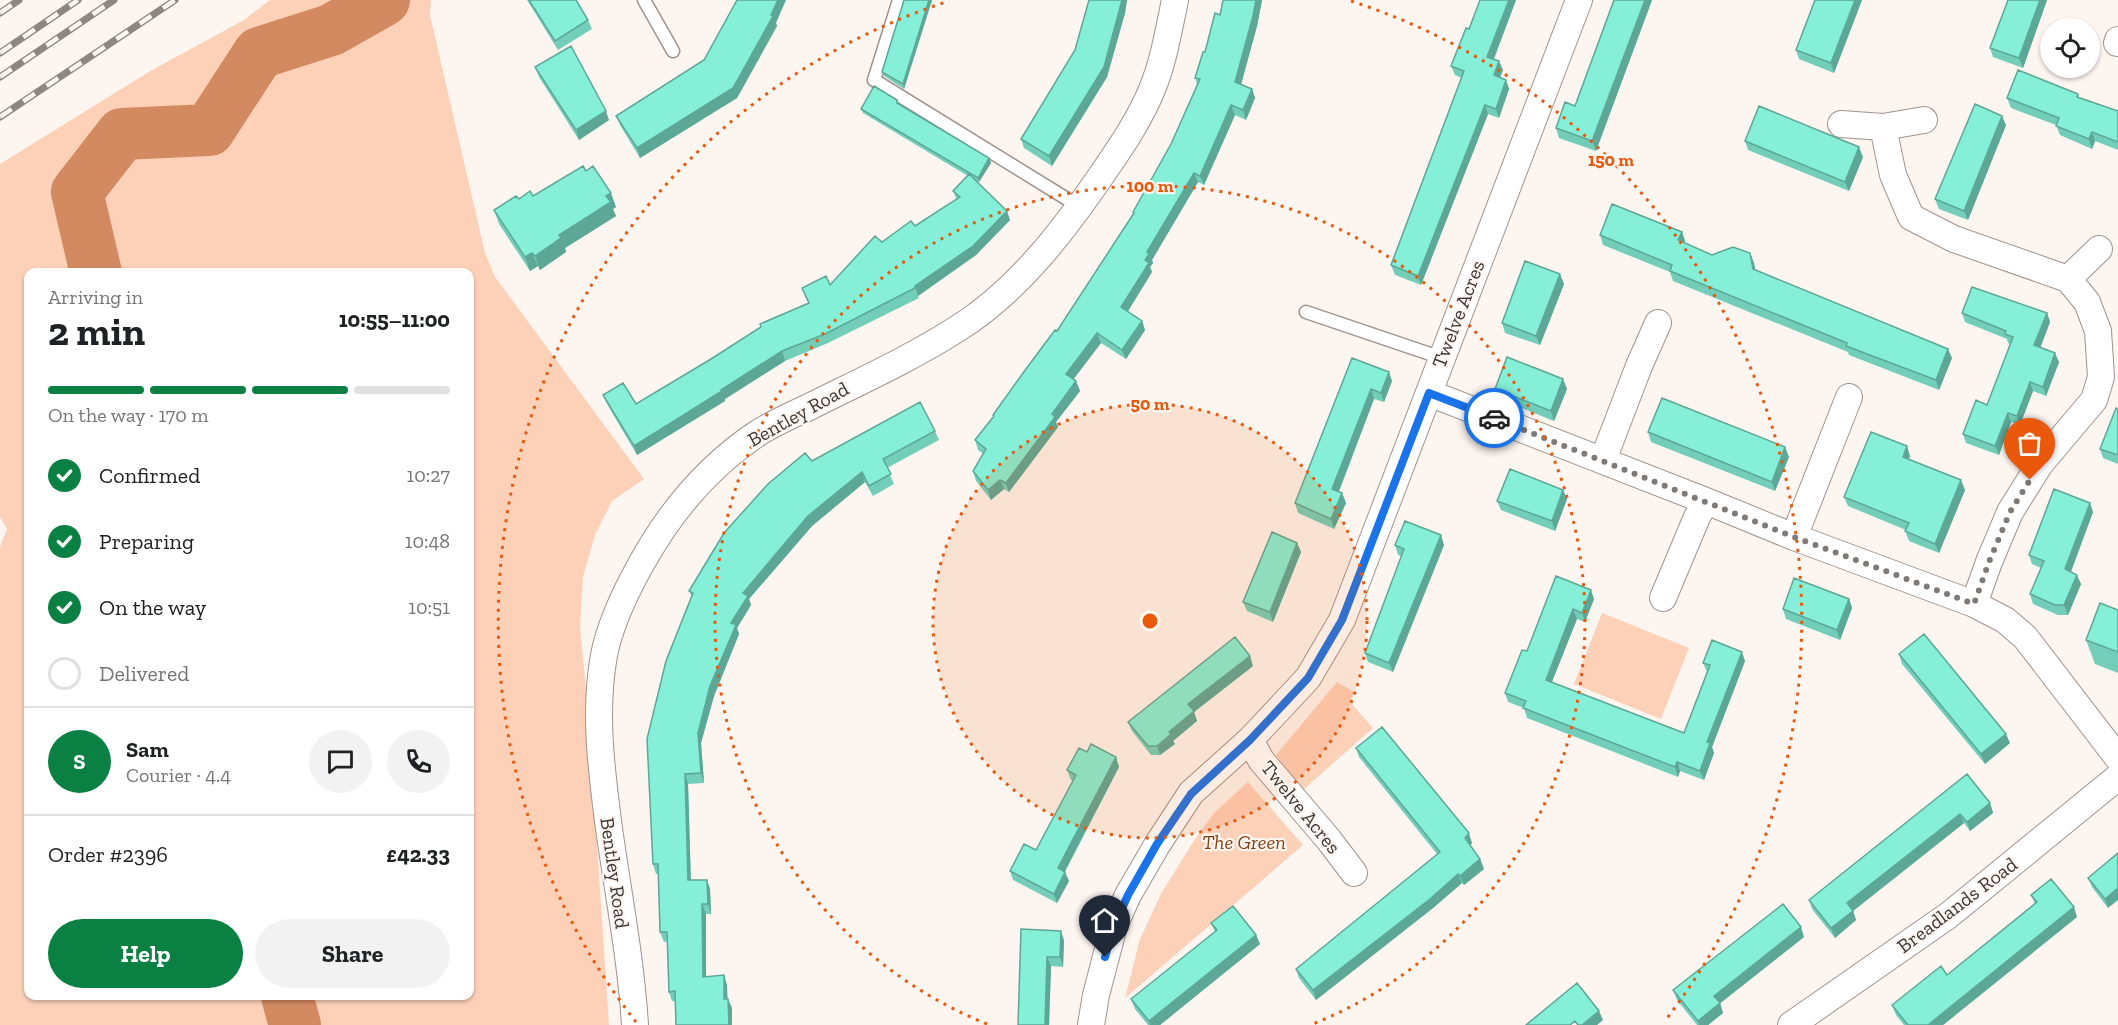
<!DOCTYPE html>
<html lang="en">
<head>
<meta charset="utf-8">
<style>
  :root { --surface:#fff; --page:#f2f2f2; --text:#202124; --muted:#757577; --line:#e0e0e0; --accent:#0b8043 }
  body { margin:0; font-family:"Zilla Slab",serif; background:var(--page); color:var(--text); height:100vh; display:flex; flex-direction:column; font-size:22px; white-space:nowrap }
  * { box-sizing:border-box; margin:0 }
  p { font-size:20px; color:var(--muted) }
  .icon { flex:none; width:33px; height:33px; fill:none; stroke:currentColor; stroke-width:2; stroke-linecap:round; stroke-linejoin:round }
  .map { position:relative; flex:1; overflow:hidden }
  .sheet { position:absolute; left:24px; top:268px; width:450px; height:732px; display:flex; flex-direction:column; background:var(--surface); border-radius:12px; box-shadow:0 2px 4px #0004 }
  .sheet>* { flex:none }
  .fabs { position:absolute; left:2040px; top:18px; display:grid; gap:12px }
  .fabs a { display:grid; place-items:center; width:60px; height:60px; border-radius:50%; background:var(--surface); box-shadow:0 2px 4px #0004; font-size:30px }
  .pin { position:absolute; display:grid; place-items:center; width:51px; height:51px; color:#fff; margin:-62px -26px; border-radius:50% 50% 50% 0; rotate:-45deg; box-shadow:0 0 6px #0007 }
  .pin .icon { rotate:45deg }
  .courier { position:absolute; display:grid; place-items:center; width:60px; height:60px; margin:-30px; border:4px solid #1a73e8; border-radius:50%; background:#fff; color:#222; box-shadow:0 2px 8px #0007 }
  .overview em { font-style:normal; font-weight:800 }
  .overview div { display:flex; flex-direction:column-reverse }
  .overview { display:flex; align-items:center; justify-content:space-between; height:102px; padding:0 24px }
  h1 { font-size:39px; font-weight:800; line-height:45px }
  .bar { display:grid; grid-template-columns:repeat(4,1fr); gap:9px 6px; align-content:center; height:72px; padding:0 24px }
  .bar i { height:8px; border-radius:4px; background:var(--line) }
  .bar .selected { background:var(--accent) }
  .bar p { grid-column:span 4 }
  .line { display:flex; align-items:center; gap:15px; padding:0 24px; border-top:2px solid var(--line) }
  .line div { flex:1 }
  .round { display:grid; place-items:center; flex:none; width:63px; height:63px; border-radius:32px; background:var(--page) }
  ol { padding:0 24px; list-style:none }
  li { display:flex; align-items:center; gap:18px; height:66px }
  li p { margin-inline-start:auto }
  li .icon { padding:6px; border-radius:50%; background:var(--accent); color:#fff; stroke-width:4 }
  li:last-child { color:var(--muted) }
  li i { width:33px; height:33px; border:3px solid var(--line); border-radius:50% }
  .action { display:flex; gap:12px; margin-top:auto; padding:12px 24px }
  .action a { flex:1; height:69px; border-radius:36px; background:var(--accent); color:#fff; font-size:24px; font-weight:800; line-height:69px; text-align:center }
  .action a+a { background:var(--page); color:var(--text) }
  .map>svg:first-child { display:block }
</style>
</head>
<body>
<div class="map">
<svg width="2118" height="1025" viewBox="0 0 2118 1025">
  <rect width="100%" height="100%" fill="#fdf5f0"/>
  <path fill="#fdd0b8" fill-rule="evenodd" d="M270,0H431L430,15L485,253L495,277L644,479L612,501L595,535L583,577L580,627L588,711L609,1025H0V547L7,529L0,517V164L152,70L244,20ZM28,273H470V996H28Z
    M1602,613L1689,648L1661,719L1574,684Z
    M1337,682L1354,692L1350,702L1373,728L1303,790L1276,755Z
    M1248,782L1303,845L1125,998L1140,939L1162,892L1195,839L1214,813Z"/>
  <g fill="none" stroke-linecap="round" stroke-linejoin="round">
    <path stroke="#d38a61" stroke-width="52" d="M96,273L77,192L122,134L209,130L259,53L331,30L384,0
      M287,996L295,1025"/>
    <g stroke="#a0938d" stroke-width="15">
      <path id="service" d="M644,0L673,51
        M899,0L874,80L1080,207
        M1306,312L1442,358"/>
    </g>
    <g stroke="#a0938d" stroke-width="28">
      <path id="minor" d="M2117,43L2118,40
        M1841,124L1883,127L1924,120
        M1883,127L1893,175L1911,217L1954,239L2068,279L2087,302L2098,331L2101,377L2094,400L2040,464L2010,512L1989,562L1974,604
        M2068,279L2099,249
        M1429,393L1706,501L1794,537L1974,604L2005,620L2025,637L2118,758
        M1603,460L1639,366L1658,323
        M1794,537L1849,397
        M1663,598L1697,517L1706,501
        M1250,740L1261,760L1329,840L1354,873
        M635,1025C631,958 617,888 608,821C601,766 594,711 604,655C610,625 625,593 640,566C669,513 707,467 758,433C774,423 792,415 809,407C859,382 910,359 957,329C1018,291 1065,229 1105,170C1123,144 1141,117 1153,87C1164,59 1169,29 1175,0
        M1091,1025L1096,995L1114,926L1128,895L1157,845L1191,793L1250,740L1308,678L1342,620L1579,0
        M1791,1025L1949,915L2118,777"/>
    </g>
    <use href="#service" stroke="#fff" stroke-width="12"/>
    <use href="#minor" stroke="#fff" stroke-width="26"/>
    <g stroke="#8d8682" stroke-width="7">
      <path id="rail" d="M0,13L19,0
        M0,53L78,0
        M0,77L114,0
        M0,117L175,0"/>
    </g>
    <use href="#rail" stroke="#fdf5f0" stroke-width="4.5" stroke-dasharray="14" stroke-linecap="butt"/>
  </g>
  <path fill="#72ceb9" d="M527,0H576L588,20L592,29L558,50Z
    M904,0H932L904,89L884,76L882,72Z
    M1089,0H1127L1125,13L1107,77L1052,166L1024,148L1021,139L1075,50Z
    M1223,0H1262L1257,26L1241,84L1252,89L1255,98L1246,120L1235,115L1204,185L1198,182L1152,260L1153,263L1150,267L1152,272L1128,311L1142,321L1145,330L1126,359L1101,343L1073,379L1076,381L1080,391L1056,422L1058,427L1009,492L1004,489L991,500L976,481L973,471L984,454L978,450L975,440L993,417V415L1057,331L1133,214V212L1171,144L1197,84L1195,78L1220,15Z
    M1480,0H1516L1494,59L1503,70L1500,77L1506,80L1509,89L1499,118L1488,114L1421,285L1395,275L1391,265L1462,78L1455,75L1451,66L1469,29Z
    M1614,0H1652L1596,151L1559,138L1556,128L1575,106Z
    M1815,0H1862L1834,73L1799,59L1796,50Z
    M2008,0H2047L2023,68L1993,57L1990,48Z
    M776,23L777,26L737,98L640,158L620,125L616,116Z
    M535,67L609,120L579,140L539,77Z
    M2078,94L2079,97L2118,111V150L2095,141L2092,149L2060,135L2056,125L2011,108L2007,98Z
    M897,100L899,105L989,158L991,163L979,182L975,180L1010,220L976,255L918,296L919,298L828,343L785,361L725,399V401L637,455L607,404L603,395L636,404L808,303L802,288L830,285L882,242L915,226L957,200L953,191L968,176L863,113L861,109Z
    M2006,125L1968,220L1939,209L1935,199Z
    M1745,141L1863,157L1849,191L1748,150Z
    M586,171L616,207L613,209L616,216L565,248L566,252L540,270L538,266L530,271L499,224L494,210L519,199L533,196Z
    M1682,232L1685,241L1684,243L1712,255L1750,253L1754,263L1755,270L1952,358L1939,390L1849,355L1848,352L1673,281L1670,272L1603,245L1600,235Z
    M1564,284L1540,345L1505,333L1502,323Z
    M1962,313H2047L2050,322L2040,347L2059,362L2046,396L2033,391L2020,425L2011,422L1999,455L1966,443L1963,434L1987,405L2011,344L2008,343L2007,339L1965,322Z
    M1352,358L1392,381L1384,402L1374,399L1339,492L1342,493L1346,503L1334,529L1298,513L1295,503Z
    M1563,379L1567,389L1554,421L1499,399L1495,389Z
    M2118,409V464L2103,458L2100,449Z
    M935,431L939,440L887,468L894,484L873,496L865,482L812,526L749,599L751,605L737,628L739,634L714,696L701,743L704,783L688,784L691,880H707L710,889L711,914H706V976L727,985V999L732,1008L672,1001L669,992L668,941L664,942L660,932L658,874H656L653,864L692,597L689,591L812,461Z
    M1648,432L1789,457L1775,491L1651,442Z
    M1910,456L1909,459L1965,490L1939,553L1909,541L1905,531L1906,530L1848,506L1844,497Z
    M1563,490L1567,499L1555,531L1501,510L1497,501Z
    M2093,512L2071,572L2081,584L2068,615H2058L2033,604L2030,594L2041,568L2032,564L2029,555Z
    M1297,543L1301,552L1273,622L1247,611L1243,602Z
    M1395,545H1444L1393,672L1368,662L1365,653L1402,556L1398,555Z
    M1556,576L1594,599L1585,622L1577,619L1552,682L1684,733L1707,672L1703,663L1745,661L1712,747L1714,753L1704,780L1680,771L1678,777L1527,718L1524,708L1508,702L1505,693L1527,651Z
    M1849,599L1852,608L1840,640L1786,619L1783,609Z
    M2118,610V673L2095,664L2086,640Z
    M1899,654L2010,743L1985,764L1902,664Z
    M1253,666L1194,712L1197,721L1173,741L1175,744L1160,755H1151L1132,731L1128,722Z
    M1356,748L1472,843L1470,845L1480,859L1484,869L1464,885L1462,883L1433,908L1316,1000L1299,978L1296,969L1437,854L1359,757Z
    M1087,752L1116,757L1119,767L1065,872L1069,881L1057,903L1013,880L1010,871L1036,850L1073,781L1071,780L1067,770Z
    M1967,774L1990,803L1993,813L1970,831L1964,823L1853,911L1856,920L1835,938L1812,909L1809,900Z
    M2118,853L2108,908L2092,887L2088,878Z
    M2031,895L2077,917L1943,1025H1904L1896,1015L1892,1005L1947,975L2035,904Z
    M1211,923L1256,935L1260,944L1160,1025H1148L1135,1009L1131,999L1215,932Z
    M1021,929L1064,940L1063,967L1051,966L1049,1025H1018Z
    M1804,937L1720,1003L1723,1013L1708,1025H1697L1677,1000L1673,990Z"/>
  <path fill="#5da796" d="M778,0H786L776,23L777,26L737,98L640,158L637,148L771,15Z
    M929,0H932L904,89L903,84Z
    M1122,0H1127L1125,13L1107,77L1052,166L1049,156Z
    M1256,0H1262L1257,26L1239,92L1235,82Z
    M1509,0H1516L1491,66L1487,57Z
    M1645,0H1652L1596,151L1592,141Z
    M1855,0H1862L1834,73L1831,63Z
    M2040,0H2047L2023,68L2019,58Z
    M1499,61L1503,70L1497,85L1494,75Z
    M1506,80L1509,89L1499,118L1496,109Z
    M1252,89L1255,98L1246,120L1243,110Z
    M1231,105L1235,115L1204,185L1200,176Z
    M1485,105L1488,114L1421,285L1418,276Z
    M606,111L609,120L579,140L576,130Z
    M2002,116L2006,125L1968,220L1964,211Z
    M2092,132L2095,141L2092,149L2089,139Z
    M1859,147L1863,157L1849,191L1845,182Z
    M989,158L991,163L979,182L978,178Z
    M1194,173L1198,182L1152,260L1153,263L1150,267L1152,272L1125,316L1121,307L1145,260L1147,252Z
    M611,193L616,207L613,209L616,216L565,248L566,252L540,270L535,256Z
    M1007,211L1010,220L976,255L918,296L915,286Z
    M1682,232L1685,241L1682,250L1678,240Z
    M532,253L538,266L530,271L525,257Z
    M1750,253L1754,263L1757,279L1753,269Z
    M1560,274L1564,284L1540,345L1536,336Z
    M2047,313L2050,322L2038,354L2034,345Z
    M1142,321L1145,330L1126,359L1122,350Z
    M1097,333L1101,343L1070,384L1066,374Z
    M1948,349L1952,358L1939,390L1936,380Z
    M782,351L785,361L725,399V401L637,455L634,446Z
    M2055,353L2059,362L2046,396L2043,387Z
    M1389,372L1392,381L1384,402L1381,393Z
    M1563,379L1567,389L1554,421L1551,411Z
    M1076,381L1080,391L1056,422L1058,427L1009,492L1006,483L1052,414Z
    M2030,382L2033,391L2020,425L2017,416Z
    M1371,389L1374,399L1336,498L1332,489Z
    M2008,413L2011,422L1999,455L1995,446Z
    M1907,446L1910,456L1906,466L1903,457Z
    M1785,447L1789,457L1775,491L1772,482Z
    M862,472L865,482L812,526L749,599L751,605L737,628L739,634L714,696L701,743L704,783L701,773L698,733L710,686L731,623L743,593L808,516Z
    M1000,480L1004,489L991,500L988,490Z
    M1961,480L1965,490L1939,553L1935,544Z
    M1563,490L1567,499L1555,531L1552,521Z
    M1342,493L1346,503L1334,529L1331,519Z
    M2090,503L2093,512L2068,579L2065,569Z
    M1441,535L1444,545L1393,672L1389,663Z
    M1297,543L1301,552L1273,622L1270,612Z
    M2077,575L2081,584L2068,615L2064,605Z
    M1591,590L1594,599L1585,622L1582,613Z
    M1849,599L1852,608L1840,640L1837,630Z
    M1573,609L1577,619L1549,689L1546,680Z
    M1742,652L1745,661L1712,747L1714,753L1704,780L1700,771L1707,742Z
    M1250,656L1253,666L1194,712L1197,721L1173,741L1175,744L1160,755L1157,746L1169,732L1188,704Z
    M2006,734L2010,743L1985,764L1981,754Z
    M1116,757L1119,767L1061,878L1058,868Z
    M1677,762L1680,771L1678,777L1675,767Z
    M685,774L688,784L691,890L688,880Z
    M1990,803L1993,813L1970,831L1967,822Z
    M1960,814L1964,823L1853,911L1856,920L1835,938L1831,928L1847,903Z
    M1469,833L1472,843L1469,847L1465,838Z
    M1480,859L1484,869L1464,885L1460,876Z
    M1065,872L1069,881L1057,903L1054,894Z
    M1458,874L1462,883L1433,908L1316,1000L1313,990Z
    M707,880L710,889L711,914L708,904Z
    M2118,888V900L2108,908L2105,899Z
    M702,904L706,914V986L703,977Z
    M2074,907L2077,917L1943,1025H1928Z
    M1801,927L1804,937L1718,1005L1714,996Z
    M1061,931L1064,940L1063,967L1060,957Z
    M1256,935L1260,944L1160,1025H1150L1149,1021Z
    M1047,957L1051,966L1049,1025H1045Z
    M724,975L727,985L728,1008L724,999Z
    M728,999L732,1008V1025H729Z
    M1720,1003L1723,1013L1708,1025H1699L1698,1021Z
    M1599,1011L1603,1020L1597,1025H1582Z"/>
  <path fill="#85efd7" stroke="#5da796" stroke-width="1.5" d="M529,0H576L588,20L555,41Z
    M737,0H778L771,15L773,16L733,88L637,148L616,116L704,60Z
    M904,0H929L903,84L882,72Z
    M1089,0H1122L1104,67L1049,156L1021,139L1075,50Z
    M1223,0H1256L1253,16L1235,82L1252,89L1243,110L1231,105L1200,176L1194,173L1147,252L1149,254L1145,260L1149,263L1121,307L1142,321L1122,350L1097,333L1066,374L1076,381L1052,414L1055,417L1006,483L1000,480L988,490L973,471L986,449L975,440L994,416L993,415L1023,373L1055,330L1057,331L1134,213L1133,212L1171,144L1200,79L1195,78L1203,52H1205L1215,13L1220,15Z
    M1480,0H1509L1487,57L1499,61L1494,75L1506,80L1496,109L1485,105L1418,276L1391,265L1464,71L1451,66L1466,28L1469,29Z
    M1614,0H1645L1592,141L1556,128L1565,102L1575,106Z
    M1815,0H1855L1831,63L1796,50Z
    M2008,0H2040L2019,58L1990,48Z
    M571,46L606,111L576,130L535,67Z
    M2018,70L2078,94L2077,97L2118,111V142L2092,132L2089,139L2056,126L2059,118L2007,98Z
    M874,86L897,100V103L989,158L978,178L861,109Z
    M1975,104L2002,116L1964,211L1935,199Z
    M1759,106L1859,147L1845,182L1745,141Z
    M583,166L586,171L593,166L611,193L606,196L611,202L559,235L561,238L535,256L532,253L525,257L494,210L516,196L519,199L530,191L533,196Z
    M969,174L1007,211L973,246L915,286V288L825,334L782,351L721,390L722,391L634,446L603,395L623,383L636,404L711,359L761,327L760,324L809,303L802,288L826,276L830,285L875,236L882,242L911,221L915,226L960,197L953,191Z
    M1612,204L1682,232L1678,240L1712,255L1733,247L1750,253L1753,269L1948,349L1936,380L1846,346L1847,343L1670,271L1672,265L1600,235Z
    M1525,261L1560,274L1536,336L1502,323Z
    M1972,287L2047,313L2034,345L2055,353L2043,387L2030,382L2017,416L2008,413L1995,446L1963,434L1976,400L1987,405L2013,337L2005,334L2006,331L1962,313Z
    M1507,357L1563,379L1551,411L1495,389Z
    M1352,358L1389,372L1381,393L1371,389L1332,489L1342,493L1331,519L1295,503Z
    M1662,398L1785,447L1772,482L1648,432Z
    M920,402L935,431L883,459L891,474L869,486L862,472L808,516L743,593L748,596L731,623L736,625L710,686L698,733L701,773L685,774L688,880H707L708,904H702L703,977L724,975V999H728L729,1025H676L675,991L669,992L667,932H660L658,864H653L647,739L666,661L693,593L689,591L724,533L768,484L805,453L812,461Z
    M2116,408L2118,409V455L2100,449Z
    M1871,432L1907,446L1903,457L1961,480L1935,544L1905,531L1909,523L1844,497Z
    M1510,469L1563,490L1552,521L1497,501Z
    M2054,489L2090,503L2065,569L2077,575L2064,605H2055L2030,594L2044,561L2029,555Z
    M1405,521L1441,535L1389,663L1365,653L1404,549L1395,545Z
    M1272,532L1297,543L1270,612L1243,602Z
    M1556,576L1591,590L1582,613L1573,609L1546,680L1684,733L1710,665L1703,663L1712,640L1742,652L1707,742L1710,743L1700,771L1677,762L1675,767L1523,708L1526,701L1505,693L1522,650L1527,651Z
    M1794,578L1849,599L1837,630L1783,609Z
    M2100,603L2118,610V652L2086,640Z
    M1924,634L2006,734L1981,754L1899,654Z
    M1235,637L1250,656L1188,704L1194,711L1169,732L1171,734L1157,746H1148L1128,722Z
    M1382,727L1469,833L1465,838L1480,859L1460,876L1458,874L1430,899L1313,990L1296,969L1440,852L1356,748Z
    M1091,744L1116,757L1058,868L1065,872L1054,894L1010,871L1024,844L1036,850L1076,775L1067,770L1079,748L1087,752Z
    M1967,774L1990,803L1967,822L1960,814L1847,903L1853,911L1831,928L1809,900Z
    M2118,853V888L2105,899L2088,878Z
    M2051,879L2074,907L1928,1025H1908L1892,1005L1941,966L1947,975L2037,902L2031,895Z
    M1783,904L1801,927L1714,996L1720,1003L1698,1021L1673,990Z
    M1233,906L1256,935L1149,1021L1131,999L1217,930L1211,923Z
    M1021,929L1061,931L1060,957H1047L1045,1025H1018Z
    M1577,983L1599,1011L1582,1025H1578L1575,1021L1570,1025H1526Z"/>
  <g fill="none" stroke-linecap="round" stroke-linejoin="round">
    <path stroke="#807a76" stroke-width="6" stroke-dasharray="0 10.8" d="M1494,418L1794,537L1974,604L1989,562L2010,512L2030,480"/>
    <path stroke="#1a73e8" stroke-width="8" d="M1105,957L1114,926L1128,895L1157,844L1191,794L1250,740L1308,678L1342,620L1429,393L1494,418"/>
  </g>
  <circle cx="1150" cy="621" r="217" fill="#e8590c" fill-opacity=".12"/>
  <g fill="none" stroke="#e8590c" stroke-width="3" stroke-dasharray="3 6">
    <circle cx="1150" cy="621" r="217"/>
    <path d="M987 1024A435 435 0 1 1 1313 1024"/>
    <path d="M636 1022A652 652 0 0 1 949 1M1351 1A652 652 0 0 1 1664 1022"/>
  </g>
  <g text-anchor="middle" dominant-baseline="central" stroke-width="4.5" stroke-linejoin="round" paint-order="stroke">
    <g font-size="20" fill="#3d3835" stroke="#fdf5f0">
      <text transform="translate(1458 314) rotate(-69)">Twelve Acres</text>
      <text transform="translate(798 414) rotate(-29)">Bentley Road</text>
      <text transform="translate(1301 807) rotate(51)">Twelve Acres</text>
      <text transform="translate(615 873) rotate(82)">Bentley Road</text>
      <text transform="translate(1957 905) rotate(-37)">Breadlands Road</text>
    </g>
    <g font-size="20" font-style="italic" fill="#823f11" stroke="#fdf5f0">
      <text x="1244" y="842">The Green</text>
    </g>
  </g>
  <circle cx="1150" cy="621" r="9" fill="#e8590c" stroke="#fdf5f0" stroke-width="3"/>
  <g font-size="18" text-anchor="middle" font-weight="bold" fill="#e8590c" stroke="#fdf5f0" stroke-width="4.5" stroke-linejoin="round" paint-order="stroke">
    <text x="1611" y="166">150 m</text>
    <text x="1150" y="192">100 m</text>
    <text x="1150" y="410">50 m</text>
  </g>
</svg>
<div class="fabs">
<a><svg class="icon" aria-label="locate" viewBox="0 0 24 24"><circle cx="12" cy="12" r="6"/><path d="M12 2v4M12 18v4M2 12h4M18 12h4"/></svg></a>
</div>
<div class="pin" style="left:2030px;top:480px;background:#ea580c"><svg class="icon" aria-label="bag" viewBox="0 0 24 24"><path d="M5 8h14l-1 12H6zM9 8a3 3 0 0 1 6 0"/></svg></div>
<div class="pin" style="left:1105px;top:957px;background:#1f2937"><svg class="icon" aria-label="home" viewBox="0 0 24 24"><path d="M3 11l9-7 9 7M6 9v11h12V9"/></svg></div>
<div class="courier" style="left:1494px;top:418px"><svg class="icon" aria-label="car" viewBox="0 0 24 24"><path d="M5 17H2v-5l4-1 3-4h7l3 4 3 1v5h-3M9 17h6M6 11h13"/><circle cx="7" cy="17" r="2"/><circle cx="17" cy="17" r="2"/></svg></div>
<section class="sheet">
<div class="overview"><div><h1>2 min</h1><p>Arriving in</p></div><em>10:55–11:00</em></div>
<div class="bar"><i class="selected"></i><i class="selected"></i><i class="selected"></i><i></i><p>On the way · 170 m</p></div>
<ol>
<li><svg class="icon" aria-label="check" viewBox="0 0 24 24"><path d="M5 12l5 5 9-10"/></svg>Confirmed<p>10:27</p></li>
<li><svg class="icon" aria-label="check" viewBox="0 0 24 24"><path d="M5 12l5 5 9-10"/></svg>Preparing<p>10:48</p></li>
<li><svg class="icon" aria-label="check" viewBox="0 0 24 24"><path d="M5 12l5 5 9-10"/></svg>On the way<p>10:51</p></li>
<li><i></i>Delivered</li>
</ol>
<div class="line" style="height:108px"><b class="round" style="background:var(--accent);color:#fff">S</b><div><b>Sam</b><p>Courier · 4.4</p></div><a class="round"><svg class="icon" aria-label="chat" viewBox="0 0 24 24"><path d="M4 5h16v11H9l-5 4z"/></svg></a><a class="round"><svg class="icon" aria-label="phone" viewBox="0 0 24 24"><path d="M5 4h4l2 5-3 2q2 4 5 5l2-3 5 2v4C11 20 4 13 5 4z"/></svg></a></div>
<div class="line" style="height:78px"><div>Order #2396</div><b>£42.33</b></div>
<div class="action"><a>Help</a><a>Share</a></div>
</section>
</div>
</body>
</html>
